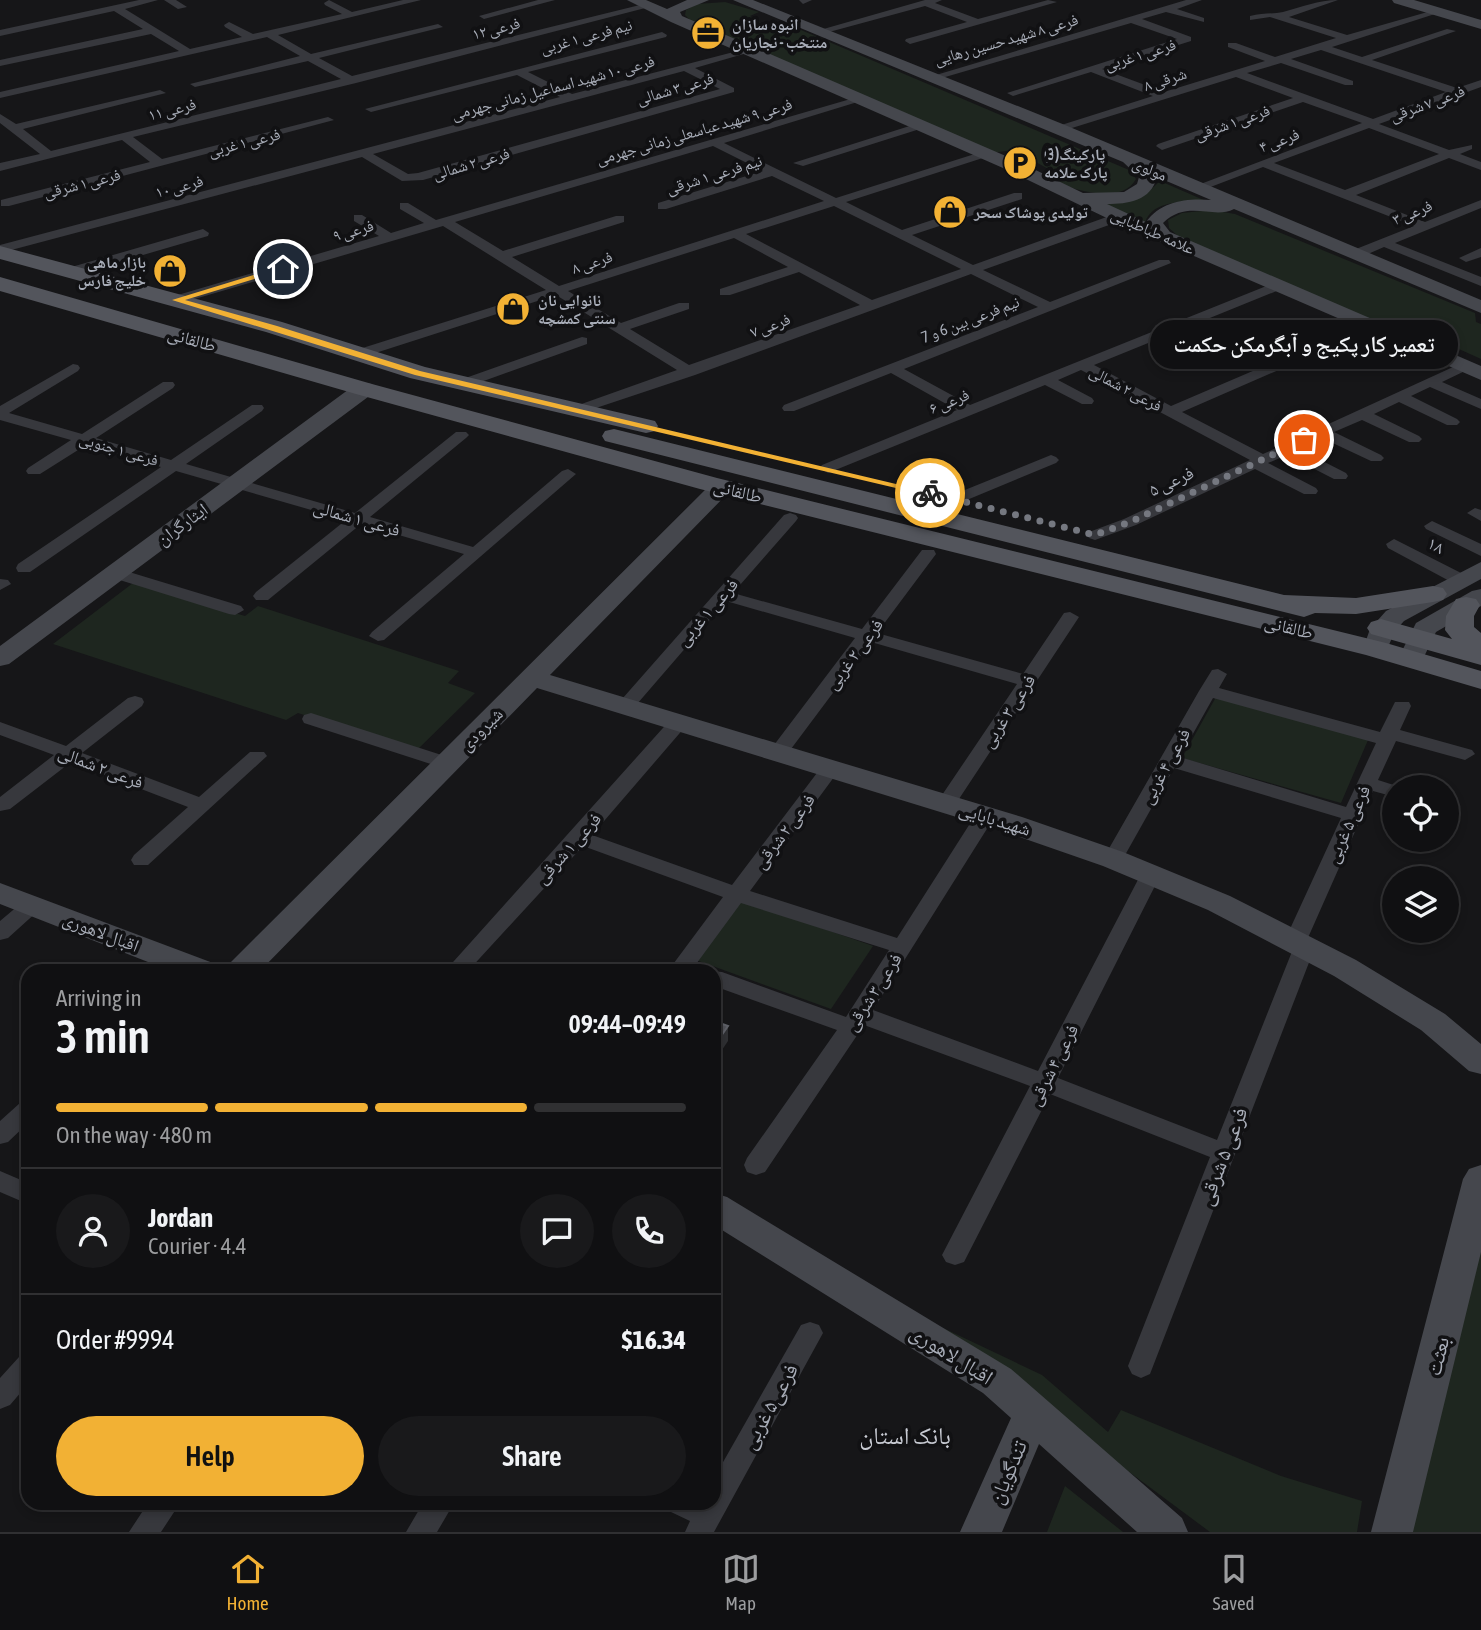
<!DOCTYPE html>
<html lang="en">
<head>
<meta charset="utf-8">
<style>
  :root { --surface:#101012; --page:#19191b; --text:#f1f3f6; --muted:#9c9d9f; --line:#303032; --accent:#f2b134 }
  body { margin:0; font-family:"Asap Condensed","Noto Naskh Arabic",sans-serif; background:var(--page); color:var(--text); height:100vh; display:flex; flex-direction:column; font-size:26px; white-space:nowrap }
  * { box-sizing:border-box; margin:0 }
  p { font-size:23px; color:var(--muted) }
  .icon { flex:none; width:38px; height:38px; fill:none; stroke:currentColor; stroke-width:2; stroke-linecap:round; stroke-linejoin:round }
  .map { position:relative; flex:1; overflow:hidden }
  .sheet { position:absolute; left:21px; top:964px; width:700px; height:546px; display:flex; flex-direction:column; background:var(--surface); border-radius:21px; box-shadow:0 4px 10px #0003,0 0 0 2px var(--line) }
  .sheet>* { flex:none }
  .controls { position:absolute; left:1382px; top:775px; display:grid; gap:14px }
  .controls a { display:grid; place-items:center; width:77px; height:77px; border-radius:50%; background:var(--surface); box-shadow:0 4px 10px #0003,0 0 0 2px var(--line); font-size:35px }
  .pin { position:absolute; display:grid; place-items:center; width:60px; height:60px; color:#fff; margin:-30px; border:4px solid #fff; border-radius:50%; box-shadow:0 2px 7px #0007 }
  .courier { position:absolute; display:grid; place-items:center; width:70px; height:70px; margin:-35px; border:5px solid #f2b134; border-radius:50%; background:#fff; color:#222; box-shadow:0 2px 9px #0007 }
  .bubble { position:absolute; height:49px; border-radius:24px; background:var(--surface); box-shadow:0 4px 10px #0003,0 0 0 2px var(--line); font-size:23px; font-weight:600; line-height:49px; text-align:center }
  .overview em { font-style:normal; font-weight:600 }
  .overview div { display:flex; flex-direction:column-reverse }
  .overview { display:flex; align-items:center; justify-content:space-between; height:119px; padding:0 35px }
  h1 { font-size:46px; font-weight:600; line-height:52px }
  .bar { display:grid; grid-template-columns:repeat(4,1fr); gap:10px 7px; align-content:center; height:84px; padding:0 35px }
  .bar i { height:9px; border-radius:5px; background:var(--line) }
  .bar .current { background:var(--accent) }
  .bar p { grid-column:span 4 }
  .line { display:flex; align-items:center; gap:18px; padding:0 35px; border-top:2px solid var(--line) }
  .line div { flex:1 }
  .round { display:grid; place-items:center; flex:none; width:74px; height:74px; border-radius:37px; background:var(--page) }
  .cta { display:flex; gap:14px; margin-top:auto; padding:14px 35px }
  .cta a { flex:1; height:80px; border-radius:42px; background:var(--accent); color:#111; font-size:28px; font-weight:600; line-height:80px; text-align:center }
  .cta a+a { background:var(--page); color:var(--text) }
  .tab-bar { display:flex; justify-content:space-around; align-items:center; height:98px; border-top:2px solid var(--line); background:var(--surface); font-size:19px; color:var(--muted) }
  .tab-bar a { display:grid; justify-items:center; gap:4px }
  .tab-bar .current { color:var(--accent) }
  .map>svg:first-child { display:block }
</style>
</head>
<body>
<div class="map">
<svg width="1481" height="1532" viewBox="0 0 1481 1532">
  <rect width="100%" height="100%" fill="#161618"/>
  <path fill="#1e261f" d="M725,2L759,12L750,16L774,31L801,30L1129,170L1136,179C1120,208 1067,187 1045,178L1056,173L1013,150L991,153L690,20L685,15L686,10L697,4Z
    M1160,181L1206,201C1186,202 1152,199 1145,223L1099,202L1146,194Z
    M1211,210L1235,214L1475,313L1476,322L1481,324V359L1439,340L1418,341L1179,237L1169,228L1168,220L1182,213Z
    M133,583L245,616L258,606L459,671L448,683L475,693L416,751L298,713L286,720L53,644Z
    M1216,697L1368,740L1341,803L1182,758Z
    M741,900L873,946L831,1009L696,960Z
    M1481,1228V1532H1407Z
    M922,1318L1042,1375L1108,1432L1121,1410L1281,1476L1362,1501L1357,1532H1210Z
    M1065,1486L1123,1532H1047Z"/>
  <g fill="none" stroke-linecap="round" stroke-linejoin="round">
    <path fill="#37383d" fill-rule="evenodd" d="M139,0H158L125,9L190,49L242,37L225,27L224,25L229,22L253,34L342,14L325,5L324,3L329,0L352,12L403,0H421L278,35L311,54L438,24L443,27L319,58L352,76L648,3L653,6L356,83L133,137L162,159L328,117L334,120L9,206H1V200L150,162L122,140L0,171V163L40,154L0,123V114L16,124L160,90L166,93L23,129L51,151L341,79L308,61L195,87L190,84L300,56L267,37L0,98V92L179,51L151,34L0,66V60L143,29L114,11L0,36V30Z
      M164,0H176L187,7L178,9Z
      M538,0H555L484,19L479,16Z
      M799,0H812L803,4Z
      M925,0H942L935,3L978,19L1048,0L1057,2L910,44L905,41L906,39L967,22L925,6L818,35L813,32Z
      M1186,0H1202L1177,9L1204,18V22L1166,12L1142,19L1191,37V41L1102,69L1164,92L1265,61L1228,47V43H1236L1275,57L1336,38L1270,17L1250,20V16C1262,13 1274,14 1283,12C1302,7 1318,0 1338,0L1289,17L1347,35L1438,9V13L1332,47L1362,57L1447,29L1456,31L1372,60L1457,88L1481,80V87L1379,124L1449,150L1472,145V149L1460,154L1481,162V170L1449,158L1356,195L1425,222L1481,200V208L1395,243L1481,277V286L1384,247L1361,257H1351V251L1414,226L1263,167L1200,191L1190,188L1362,123L1303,102L1162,150L1156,146L1158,144L1293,98L1236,77L1059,132L1055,131V127L1153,96L1091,72L1013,96L1007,93L1177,39L1131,23L935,80L926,78ZM1321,50L1446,92L1373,119L1247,73L1281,63L1345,85H1353V81L1291,59ZM1369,128L1439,154L1345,190L1274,163Z
      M662,32L667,35L666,37L528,72L572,94L749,48L754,51L695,68L734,88V92L423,180L402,181L362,157L0,253V245L560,97L517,75L371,112L365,109ZM684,71L720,89L418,173L408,174L373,154Z
      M854,98L864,100L724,143L836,198L981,152H989V156L846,202L902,230L1014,193H1022V199L912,235L973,265L1115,214H1123V220L983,270L1050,302L1159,260H1169L1171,263L904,369L970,405L1279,281L1284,282V288L1094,365L1171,406L1370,321L1377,325L1375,328L1182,412L1263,454L1464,362L1469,363L1471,366L1469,369L1442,382L1481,399V409L1430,387L1411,396L1457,419L1460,422L1457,425H1447L1399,402L1374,414L1419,436L1422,439L1419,442H1409L1362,420L1334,432L1381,455L1384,458L1381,461H1371L1322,438L1299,449L1346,473L1348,476L1346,479H1334L1287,455L1268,463L1316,488L1318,491L1316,494H1304L1255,469L1136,525L1095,540L1089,538L1087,535L1089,532L1124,519L1250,460L1081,370L1058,380L1092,398L1094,401L1092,404H1082L1045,385L828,473L820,468L822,465L957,410L891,373L794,411H784L782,408L784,405L1038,307L971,274L695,375L578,414L573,413L571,410L573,407L677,370L556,295L363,357H353V351L546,290L443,226L181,303L176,304L169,300L171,297L379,236L354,221V215H362L391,233L424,223L400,209V203H408L436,220ZM713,146L763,171L658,203V209H666L772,176L824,201L559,286L512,257L624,222V216H616L503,251L455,222ZM834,206L961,269L872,300L746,234ZM734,238L788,267L720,289V295H730L799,272L860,305L689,365L630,329L689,309V303H679L621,323L568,291Z
      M919,123L925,126L923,128L803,166L793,163Z
      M203,229L209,233L208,236L78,274L73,275L66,271L68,268Z
      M1481,248V257L1466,262L1459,258Z
      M582,337L587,338V344L467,387H457L455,384L457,381Z
      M73,364L78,365L80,368L78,371L9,413L82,434L163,382H173L175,385L173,388L96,438L171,460L252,405H262L264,408L262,411L186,464L355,513L456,432H466L469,435L466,438L370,517L473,547L562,471L568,469L576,474L384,640L378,641L369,636L372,632L464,554L361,524L268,600H256L253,596L256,592L346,520L176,471L30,572H18L16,568L18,564L161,467L86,445L40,474H28L26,471L28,468L71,440L0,420V406Z
      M1051,455L1056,457L1059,460L1056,463L962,502H950L948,499L950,496Z
      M1475,508L1481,510V521L1467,513Z
      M790,513L796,515L798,518L796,521L733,593L862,629L922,550H934L936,554L877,633L1023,674L1064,613L1070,612L1079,617L953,808H939L936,804L1017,684L871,642L785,757H771L768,753L771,749L855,638L726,601L631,711L624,713L615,707L784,515Z
      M1432,521L1481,544V556L1426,529L1424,526Z
      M1394,539L1467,576L1469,580L1467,584H1455L1388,548L1386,544Z
      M116,568L241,606L244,610L235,615L229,614L110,577L108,573L110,569Z
      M0,579L8,580L11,584L0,590Z
      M1218,669L1227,674L1219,688L1380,732L1395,702H1409L1411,706L1400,730L1472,750L1475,754L1465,760L1396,741L1378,780L1403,788H1395V797L1373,791L1307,940L1312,942L1315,947L1150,1374L1141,1378L1132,1374L1128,1366L1210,1157L1050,1094L964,1262L955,1265L946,1262L942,1255L1030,1086L864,1025L765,1172L756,1175L747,1172L744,1165L747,1158L837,1030L714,986V971H710L722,972L846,1017L889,950L741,903L691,971H668L723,897L583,846L468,971H445L671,719L678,717L687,723L685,727L592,835L732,885L823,765H837L840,769L837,773L750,891L897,938L978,811H992L995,816L873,1010L1038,1071L1141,874L1144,869H1158L1161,874L1058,1078L1217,1140L1293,949L1287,947L1284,942L1341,818L1174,768L1120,864H1106L1103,859L1199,691L1212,670ZM1213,698L1376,743L1346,807L1180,757Z
      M135,696L142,698L144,702L142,706L82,753L199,797L250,752H264L267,756L148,865H134L131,860L134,855L188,807L71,762L10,809L0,811V797L54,755L0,735V722L66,746L128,698Z
      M311,713L454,759L457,763L454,767H440L304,723L302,719L304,715Z
      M32,898L39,900L42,905L39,910L8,938L0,940V921L25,900Z
      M28,1100V1123L8,1142L0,1144V1121L20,1103Z
      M0,1171L28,1183V1204L0,1192Z
      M810,1322L819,1325L823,1333L714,1532H685L690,1521L671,1512L667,1503H714V1478L801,1325Z
      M28,1353V1384L10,1405L0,1409V1378L19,1357Z
      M148,1503H180L161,1532H129Z
      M423,1503H454L437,1532H406Z"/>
    <path fill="#45474d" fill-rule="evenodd" d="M627,0H646L667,9L687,0H709L680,12L682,16L1015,160L1083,193L1124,192L1137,184L1139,177L1123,162L733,0H753L1065,125L1481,300V313L1234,209C1213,220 1188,199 1163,223L1170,232L1481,366V380L1113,221L1003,168L671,22ZM1157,177L1211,200C1187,198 1161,201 1146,222L1107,204C1128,204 1151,201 1157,177Z
      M1392,0H1414L1481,20V29L1394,3Z
      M364,383L372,384L375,389L372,394L9,664L0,666V646L356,384Z
      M721,480L729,482L733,487L729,492L550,675L1022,817L1123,852L1230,896L1356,960L1445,1014L1481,1044V1074L1469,1071L1421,1030L1334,976L1208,910L1103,866L1002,831L537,688L260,971H225L230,963L713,482Z
      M1481,562V579L1404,621L1395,631L1385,654L1376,657L1367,654L1363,649L1370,629L1386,611Z
      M1481,589V606L1436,632L1420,665L1411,667L1402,665L1398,659L1416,623L1472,591Z
      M0,883L213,963L218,971H171L0,904Z
      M1481,1165V1252L1413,1532H1371L1463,1179L1469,1169Z
      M714,1193L727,1197L1011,1369L1182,1518L1188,1532H1137L1039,1444L1002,1532H960L1011,1418L983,1393L714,1225Z"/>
    <path fill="#53555c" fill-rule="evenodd" d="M0,246L282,322L425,367L655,421L658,426L655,431L646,433L410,378L266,332L0,259Z
      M0,277L372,384L717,478L1386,643L1481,671V689L1366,655L700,489L356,394L0,291Z
      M614,429L1284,595L1356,598L1433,586L1443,588L1447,594L1443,600L1433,602L1356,614L1315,613L1304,617L605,441L602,436L605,431Z
      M1466,597L1476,599L1480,605L1474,616V627L1481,633V665L1371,634L1367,628L1371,622L1381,619L1452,639L1445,630L1446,616L1456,599Z"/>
  </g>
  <path fill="#2f3033" d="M728,1026V1041L714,1062V1046Z"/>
  <path fill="#525359" stroke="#5f6168" stroke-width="2" d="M714,1021L728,1026L714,1046Z"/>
  <path fill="#f2b134" d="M280,267L287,269L185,300L277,326L420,371L934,493L930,496L415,375L172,300Z"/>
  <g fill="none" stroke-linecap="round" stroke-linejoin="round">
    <path stroke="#757880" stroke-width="7" stroke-dasharray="0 12.6" d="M930,493L1095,535L1130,522L1304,440"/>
  </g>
  <defs>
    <g id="office-disc" transform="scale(1.75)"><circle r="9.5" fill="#f2b134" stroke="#111113"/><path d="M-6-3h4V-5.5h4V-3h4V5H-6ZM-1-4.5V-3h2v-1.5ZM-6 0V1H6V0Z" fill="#111"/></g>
    <g id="parking-disc" transform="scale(1.75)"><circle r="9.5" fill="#f2b134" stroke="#111113"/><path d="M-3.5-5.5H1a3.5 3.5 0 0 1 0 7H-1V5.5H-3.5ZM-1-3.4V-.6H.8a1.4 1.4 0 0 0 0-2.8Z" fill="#111"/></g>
    <g id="shop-disc" transform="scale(1.75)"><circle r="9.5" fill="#f2b134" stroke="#111113"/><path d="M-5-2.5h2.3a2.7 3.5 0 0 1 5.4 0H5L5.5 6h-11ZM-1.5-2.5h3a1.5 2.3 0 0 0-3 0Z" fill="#111"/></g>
  </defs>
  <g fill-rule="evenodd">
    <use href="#office-disc" x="708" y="33"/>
    <use href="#parking-disc" x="1020" y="163"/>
    <use href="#shop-disc" x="950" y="212"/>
    <use href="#shop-disc" x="170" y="271"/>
    <use href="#shop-disc" x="513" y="309"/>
  </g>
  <g text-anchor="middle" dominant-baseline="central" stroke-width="7" stroke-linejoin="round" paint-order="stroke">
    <g font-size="16" font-weight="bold" fill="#a8adb8" stroke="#111113" text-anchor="start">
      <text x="732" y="24">انبوه سازان<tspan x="732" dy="18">منتخب - نجاریان</tspan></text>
      <text x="1044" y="154">پارکینگ(3)<tspan x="1044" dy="18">پارک علامه</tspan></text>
      <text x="974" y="212">تولیدی پوشاک سحر</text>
      <text x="146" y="262" text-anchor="end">بازار ماهی<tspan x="146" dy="18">خلیج فارس</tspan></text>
      <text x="538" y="300">نانوایی نان<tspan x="538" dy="18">سنتی کمشچه</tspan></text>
    </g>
    <g font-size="16" fill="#a8adb8" stroke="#111113">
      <text transform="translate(496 28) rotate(-14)">فرعی ۱۲</text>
      <text transform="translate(586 36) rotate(-15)">نیم فرعی ۱ غربی</text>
      <text transform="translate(1006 39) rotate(-16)">فرعی ۸ شهید حسین رهایی</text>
      <text transform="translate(1140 54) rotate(-17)">فرعی ۱ غربی</text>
      <text transform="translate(1165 79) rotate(-18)">۸ شرقی</text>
      <text transform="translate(553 87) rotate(-15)">فرعی ۱۰ شهید اسماعیل زمانی جهرمی</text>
      <text transform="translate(675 88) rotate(-16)">فرعی ۳ شمالی</text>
      <text transform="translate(1427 103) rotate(-20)">فرعی ۷ شرقی</text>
      <text transform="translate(172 109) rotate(-14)">فرعی ۱۱</text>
      <text transform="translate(1232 122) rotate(-19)">فرعی ۱ شرقی</text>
      <text transform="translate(694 131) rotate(-16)">فرعی ۹ شهید عباسعلی زمانی جهرمی</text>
      <text transform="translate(1279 140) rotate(-20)">فرعی ۴</text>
      <text transform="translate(244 142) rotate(-14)">فرعی ۱ غربی</text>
      <text transform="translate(471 163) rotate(-16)">فرعی ۲ شمالی</text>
      <text transform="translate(1150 169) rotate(23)">مولوی</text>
      <text transform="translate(714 174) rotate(-17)">نیم فرعی ۱ شرقی</text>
      <text transform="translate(82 183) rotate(-14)">فرعی ۱ شرقی</text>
      <text transform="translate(179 186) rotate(-15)">فرعی ۱۰</text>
      <text transform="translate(1412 212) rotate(-22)">فرعی ۳</text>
      <text transform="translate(353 230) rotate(-16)">فرعی ۹</text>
      <text transform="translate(1153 231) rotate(24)">علامه طباطبایی</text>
      <text transform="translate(592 262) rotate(-18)">فرعی ۸</text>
      <text transform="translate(970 319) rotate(-21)">نیم فرعی بین 6 و 7</text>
      <text transform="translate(770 325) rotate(-20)">فرعی ۷</text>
      <text transform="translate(1126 388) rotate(28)">فرعی ۲ شمالی</text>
      <text transform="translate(949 401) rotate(-22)">فرعی ۶</text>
      <text transform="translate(119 449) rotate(16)">فرعی ۱ جنوبی</text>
    </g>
    <g font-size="18" fill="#a8adb8" stroke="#111113">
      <text transform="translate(192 339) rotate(16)">طالقانی</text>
      <text transform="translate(1171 481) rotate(-25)">فرعی ۵</text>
      <text transform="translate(738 491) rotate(14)">طالقانی</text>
      <text transform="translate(357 518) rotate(16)">فرعی ۱ شمالی</text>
      <text transform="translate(182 524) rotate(-36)">ایثارگران</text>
      <text transform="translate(1436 545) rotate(28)">۱۸</text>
      <text transform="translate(707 612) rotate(-49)">فرعی ۱ غربی</text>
      <text transform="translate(1289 627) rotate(14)">طالقانی</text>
      <text transform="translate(854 654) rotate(-53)">فرعی ۲ غربی</text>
      <text transform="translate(1008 711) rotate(-57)">فرعی ۳ غربی</text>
      <text transform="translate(481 729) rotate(-45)">شیرودی</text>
      <text transform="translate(1165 766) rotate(-61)">فرعی ۴ غربی</text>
      <text transform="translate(101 767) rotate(21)">فرعی ۲ شمالی</text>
      <text transform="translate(995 819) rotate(17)">شهید بابایی</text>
      <text transform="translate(1348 824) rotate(-66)">فرعی ۵ غربی</text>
      <text transform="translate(784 831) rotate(-53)">فرعی ۲ شرقی</text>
      <text transform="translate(568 848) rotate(-48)">فرعی ۱ شرقی</text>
      <text transform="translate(101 932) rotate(21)">اقبال لاهوری</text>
      <text transform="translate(873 992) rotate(-57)">فرعی ۳ شرقی</text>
      <text transform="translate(1053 1065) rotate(-63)">فرعی ۴ شرقی</text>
    </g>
    <g font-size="21" fill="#a8adb8" stroke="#111113">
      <text transform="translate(1222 1156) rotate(-69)">فرعی ۵ شرقی</text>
      <text transform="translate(952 1354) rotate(32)">اقبال لاهوری</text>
      <text transform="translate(1437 1356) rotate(-76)">بعثت</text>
      <text transform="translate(769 1406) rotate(-61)">فرعی۵ غربی</text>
      <text transform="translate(1007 1472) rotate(-67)">تندگویان</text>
    </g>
    <g font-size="24" fill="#c9ccd4" stroke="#111113">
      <text x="905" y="1435">بانک استان</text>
    </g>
  </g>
</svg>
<div class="controls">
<a><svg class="icon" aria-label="locate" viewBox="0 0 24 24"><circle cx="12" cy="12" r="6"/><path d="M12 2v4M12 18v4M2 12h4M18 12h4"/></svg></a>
<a><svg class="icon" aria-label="layers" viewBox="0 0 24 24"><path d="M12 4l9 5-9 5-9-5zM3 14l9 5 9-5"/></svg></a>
</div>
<div class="pin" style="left:1304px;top:440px;background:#ea580c"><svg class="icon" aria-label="bag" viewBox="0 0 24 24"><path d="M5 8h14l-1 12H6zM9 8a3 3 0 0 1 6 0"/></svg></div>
<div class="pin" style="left:283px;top:269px;background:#1f2937"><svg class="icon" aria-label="home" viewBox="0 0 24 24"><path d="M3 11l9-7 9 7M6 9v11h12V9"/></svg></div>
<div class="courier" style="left:930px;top:493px"><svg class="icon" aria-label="bike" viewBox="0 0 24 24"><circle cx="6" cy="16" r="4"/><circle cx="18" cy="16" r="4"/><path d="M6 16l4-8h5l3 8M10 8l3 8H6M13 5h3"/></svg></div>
<div class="bubble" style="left:1150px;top:320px;width:308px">تعمیر کار پکیج و آبگرمکن حکمت</div>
<section class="sheet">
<div class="overview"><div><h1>3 min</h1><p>Arriving in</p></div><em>09:44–09:49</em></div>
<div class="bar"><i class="current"></i><i class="current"></i><i class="current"></i><i></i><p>On the way · 480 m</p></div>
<div class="line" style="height:126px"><a class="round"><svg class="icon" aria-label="person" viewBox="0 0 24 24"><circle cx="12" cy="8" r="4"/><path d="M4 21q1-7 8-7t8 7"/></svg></a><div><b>Jordan</b><p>Courier · 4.4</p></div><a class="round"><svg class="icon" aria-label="chat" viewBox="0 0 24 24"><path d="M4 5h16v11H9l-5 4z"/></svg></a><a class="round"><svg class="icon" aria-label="phone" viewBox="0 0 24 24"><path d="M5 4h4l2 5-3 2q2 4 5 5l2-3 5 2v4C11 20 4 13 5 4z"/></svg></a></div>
<div class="line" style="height:91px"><div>Order #9994</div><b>$16.34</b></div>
<div class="cta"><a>Help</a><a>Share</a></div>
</section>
</div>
<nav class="tab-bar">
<a class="current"><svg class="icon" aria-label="home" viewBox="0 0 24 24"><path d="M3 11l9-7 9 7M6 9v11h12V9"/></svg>Home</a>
<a><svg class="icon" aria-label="map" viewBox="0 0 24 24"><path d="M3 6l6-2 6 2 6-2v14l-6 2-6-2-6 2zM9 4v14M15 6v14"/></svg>Map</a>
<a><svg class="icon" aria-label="saved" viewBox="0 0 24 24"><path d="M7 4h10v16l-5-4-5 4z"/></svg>Saved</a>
</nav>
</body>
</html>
